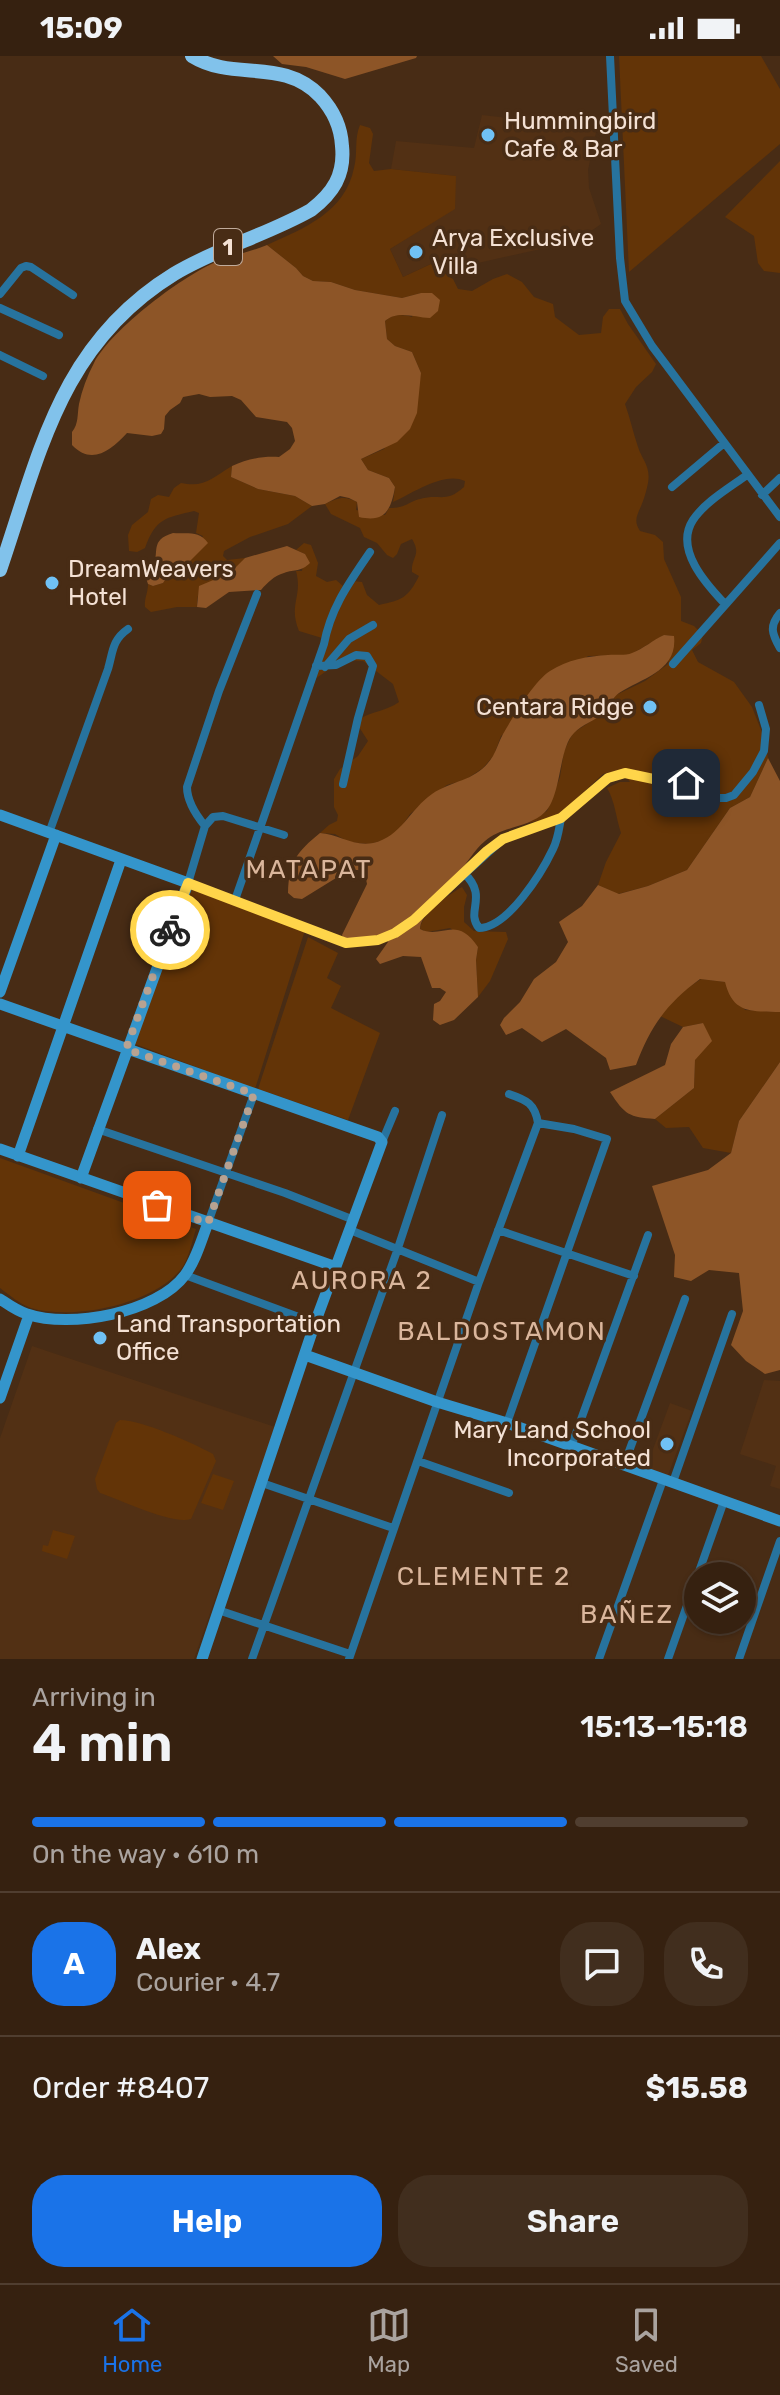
<!DOCTYPE html>
<html lang="en">
<head>
<meta charset="utf-8">
<style>
  :root { --surface:#362110; --page:#412e1e; --text:#f1f3f6; --muted:#aaa39f; --line:#503e30; --accent:#1a73e8 }
  body { margin:0; font-family:Rubik,sans-serif; background:var(--page); color:var(--text); height:100vh; display:flex; flex-direction:column; font-size:30px; white-space:nowrap }
  * { box-sizing:border-box; margin:0 }
  p { font-size:26px; color:var(--muted) }
  .icon { flex:none; width:44px; height:44px; fill:none; stroke:currentColor; stroke-width:2; stroke-linecap:round; stroke-linejoin:round }
  .map { position:relative; height:1603px; overflow:hidden }
  .drawer { display:flex; flex-direction:column; background:var(--surface); flex:1 }
  .drawer>* { flex:none }
  .controls { position:absolute; left:684px; top:1506px; display:grid; gap:16px }
  .controls a { display:grid; place-items:center; width:72px; height:72px; border-radius:50%; background:var(--surface); box-shadow:0 2px 6px #0004,0 0 0 2px var(--line); font-size:40px }
  .pin { position:absolute; display:grid; place-items:center; width:68px; height:68px; color:#fff; margin:-34px; border-radius:16px; box-shadow:0 4px 12px #0006 }
  .courier { position:absolute; display:grid; place-items:center; width:80px; height:80px; margin:-40px; border:6px solid #ffd54a; border-radius:50%; background:#fff; color:#222; box-shadow:0 2px 10px #0007 }
  .head em { font-style:normal; font-weight:600 }
  .head div { display:flex; flex-direction:column-reverse }
  .head { display:flex; align-items:center; justify-content:space-between; height:136px; padding:0 32px }
  h1 { font-size:52px; font-weight:600; line-height:60px }
  .bar { display:grid; grid-template-columns:repeat(4,1fr); gap:12px 8px; align-content:center; height:96px; padding:0 32px }
  .bar i { height:10px; border-radius:6px; background:var(--line) }
  .bar .on { background:var(--accent) }
  .bar p { grid-column:span 4 }
  .line { display:flex; align-items:center; gap:20px; padding:0 32px; border-top:2px solid var(--line) }
  .line div { flex:1 }
  .round { display:grid; place-items:center; flex:none; width:84px; height:84px; border-radius:32px; background:var(--page) }
  .action { display:flex; gap:16px; margin-top:auto; padding:16px 32px }
  .action a { flex:1; height:92px; border-radius:32px; background:var(--accent); color:#fff; font-size:32px; font-weight:600; line-height:92px; text-align:center }
  .action a+a { background:var(--page); color:var(--text) }
  .status { display:flex; justify-content:space-between; align-items:center; height:56px; padding:0 40px; background:var(--surface); direction:ltr }
  .status svg { height:22px; fill:currentColor }
  .dock { display:flex; justify-content:space-around; align-items:center; height:112px; border-top:2px solid var(--line); background:var(--surface); font-size:22px; color:var(--muted) }
  .dock a { display:grid; justify-items:center; gap:4px }
  .dock .on { color:var(--accent) }
  .map>svg:first-child { display:block }
</style>
</head>
<body>
<div class="status"><b>15:09</b><svg viewBox="0 0 49 12"><path d="M0 12V9h3v3zM5 12V6h3v6zM10 12V3h3v9zM15 12V0h3v12zM26 1h20v11H26zM47 4h2v5h-2z"/></svg></div>
<div class="map">
<svg width="780" height="1603" viewBox="0 0 780 1603">
  <rect width="100%" height="100%" fill="#482c15"/>
  <path fill="#523014" d="M482,59L597,72L588,114L589,132L601,168L584,180H560L539,175L545,192L447,214L437,205L403,221L390,193L455,152V120L391,113L396,85L474,92Z
    M32,1290L275,1371L194,1603H0V1382Z
    M764,1324L780,1325V1433L770,1430L776,1410L740,1398Z
    M670,1347L692,1355L667,1422L645,1415Z"/>
  <path fill="#633407" d="M619,0H761L780,33V88L629,216Z
    M360,69L370,72L373,78L369,107L374,115L391,113L456,120L455,153L390,193L403,221L431,208L453,223L458,233L472,235L493,223L507,218L522,226L534,241L553,248L555,261L579,279L601,277L603,261L609,253H620L628,268L656,308L652,316L636,331L625,348C630,362 633,376 638,391C642,404 651,410 648,427C647,432 645,440 643,445C639,457 632,463 640,475L655,479L663,486L664,503L681,541V565L694,570L703,579L701,587L692,594L698,606L734,626L752,651L763,679L768,702L750,741L730,752L687,814L648,830L618,838L598,829L606,806L621,777C616,762 615,745 607,732L620,726H630L620,714L603,718L557,761L528,767L547,755L560,721L564,695L573,677L605,656L616,639L645,625L668,608L673,580L664,579L630,599L588,600L501,680L494,699L483,712L465,724L447,729L410,758L398,776L385,784L369,788L348,786L335,778L320,777L329,769L337,765L338,759L334,751V723L340,713L358,700L368,685L359,671L360,663C372,655 387,655 399,646L393,628L363,605L342,604L308,628L322,582L299,575C288,548 303,541 296,515H302L305,498L296,494L304,487L311,489L318,507L316,520L327,526L336,524L343,530L353,525L362,526L367,539L379,549C402,544 408,542 419,520L412,516C411,501 422,499 412,483L401,488L397,498L393,502L387,499L377,487L364,481L360,472L331,458L325,448C338,442 344,439 357,446L356,454L385,459L389,452C407,452 407,446 420,443C440,437 445,448 464,431L465,425C444,415 413,437 393,446L395,431L389,422L368,414L361,403L384,393L419,329L421,317L412,296L395,290L387,283L385,265C393,258 401,258 412,261L421,237L402,242L355,234L331,226L313,225L303,220L296,212L267,189C305,172 345,156 354,112C358,97 354,83 360,69Z
    M780,105V217L764,215L758,207L754,180L725,161Z
    M232,410L231,421L258,433L295,440L312,450L288,468L250,481L224,495L223,500L227,504L245,502C241,507 236,513 231,517C215,528 196,524 197,551H177L151,556L145,551C144,543 148,537 148,528L153,530L163,527L172,514L190,505L203,480L196,477L199,457L194,455C165,462 156,462 145,492L137,496L129,495L128,479L132,469L148,456L151,443L158,439L169,441L174,432L181,427C205,432 212,422 232,410Z
    M189,831L305,874L255,1033L135,988Z
    M462,831L467,839L464,851V866L474,875L506,876L508,883L490,925L478,941L476,904L478,891L450,872L427,876L420,873C422,857 448,839 462,831Z
    M308,881L338,897L327,922L341,930L331,952L380,977L348,1064L258,1033Z
    M701,923L725,926L745,954L780,956V1006L739,1065L731,1097L703,1092L689,1071L666,1072L655,1063L694,1032L695,1004L703,967L683,971L660,960L679,938Z
    M0,1102L196,1173C192,1185 189,1203 181,1213C154,1248 73,1265 31,1252C20,1248 9,1239 0,1232Z
    M120,1364C142,1364 193,1387 213,1398L216,1405L191,1463C172,1469 121,1444 100,1437L97,1433L95,1423L116,1367Z
    M213,1418L234,1425L223,1454L201,1447Z
    M53,1474L75,1480L67,1503L42,1495L43,1489L48,1490Z"/>
  <path fill="#8d5527" d="M273,0H417L416,2L345,23L306,11L282,8Z
    M267,189L296,212L303,220L313,225L331,226L355,234L402,242L421,237H432L440,244L438,255L430,262C414,261 397,254 385,265L387,283L395,290L412,296L421,317L417,357L410,373L397,386L361,403L368,414L389,422L395,431C391,454 385,467 359,461L357,446L349,442L340,440L325,448L312,450L295,440L258,433L231,421L232,410C247,403 262,400 279,401L290,393L295,385L292,372L287,366L256,361L241,344L232,340L210,341L199,338L183,341L180,347L170,354L165,360L164,373L161,378L152,380L127,377C111,394 92,410 72,389V376C79,367 77,359 79,348C82,334 87,320 94,307C111,274 185,217 221,204C236,199 252,195 267,189Z
    M173,477C187,478 199,474 208,487L190,505L172,514L163,527L153,530L148,528L146,522C147,517 151,514 153,510C160,497 149,484 173,477Z
    M287,490L305,498L310,507C301,516 295,513 284,517C274,520 268,526 261,534L229,536L206,552L197,551L199,530L230,517L245,502Z
    M664,579L674,580C678,615 642,622 619,637C612,642 610,650 604,656C596,665 582,668 574,677C558,693 562,739 545,756C529,772 502,770 485,785C474,794 467,808 457,818C449,827 439,834 430,842C431,858 421,860 420,873C442,884 456,858 478,891L476,904L478,941L454,964L440,969L433,964L434,948L440,945L446,936L440,932H432L421,901L403,900L380,908L376,903L388,886L384,878L357,884H344L342,879L367,828L365,818L358,814H349L302,843L294,842L288,837C289,805 297,796 320,777C338,778 354,791 373,787C401,781 410,753 432,738C454,723 477,726 493,700C497,693 499,685 503,678C513,661 534,625 550,615C567,604 588,600 608,599C616,598 625,600 632,597C643,593 653,584 664,579Z
    M768,702L780,725V956C751,955 733,958 725,926L700,923C667,947 650,971 636,1009L610,1014L606,1002L566,973L542,986L522,972L506,979L500,969L504,962L520,946L534,923L556,906L568,886L559,866L582,850L598,829L619,838L648,830L687,814L730,752L750,741Z
    M703,967L712,985L695,1004L694,1032L655,1063C629,1061 625,1059 610,1036L665,1009L671,988L683,971Z
    M780,1006V1314L765,1318L746,1305L731,1289L743,1255L739,1217L709,1214L691,1225L674,1221L675,1199L652,1130L708,1114L731,1097L739,1065Z"/>
  <g fill="none" stroke-linecap="round" stroke-linejoin="round">
    <path stroke="#27739e" stroke-width="8" d="M610,0L620,202L625,245L652,290L780,461
      M0,238L21,212L26,210L31,211L73,239
      M0,252L59,279
      M0,299L43,320
      M672,431L723,388
      M762,439L780,422
      M725,548C706,528 674,493 693,464C705,446 729,432 747,419
      M780,557C769,570 772,578 780,592
      M673,608L780,487
      M316,610L336,609L356,599L367,600L373,610L358,662L343,728
      M325,611L349,583L373,569
      M205,770L188,827L346,887L378,884L395,877L414,864L503,783L561,762L608,722L625,717L663,725L686,727L715,742H726L734,739L753,716L764,695L766,673L759,649
      M205,770C196,759 187,746 187,731L219,635L257,538
      M205,770L213,761L223,760L284,779
      M49,777L108,613C113,596 112,584 128,573
      M464,817C489,841 465,855 479,872C508,872 542,816 553,793C558,783 559,773 561,762
      M235,844L324,588C331,551 349,527 370,496
      M509,1038C527,1044 535,1048 538,1067
      M97,1073L285,1137L354,1164
      M382,1086L395,1055
      M208,1167L254,1038
      M350,1174L479,1226
      M498,1174L634,1220
      M185,1219L315,1267
      M507,1367L607,1083L574,1073L538,1067
      M571,1391L648,1179
      M418,1405L509,1437
      M624,1409L685,1243
      M673,1426L732,1258
      M262,1427L393,1472
      M218,1554L350,1598
      M252,1603L397,1195L442,1059
      M349,1603L479,1226L538,1067
      M599,1603L663,1424
      M668,1603L724,1445
      M739,1603L780,1485"/>
    <path stroke="#3495cb" stroke-width="11" d="M0,759L188,827L81,1122
      M0,936L56,779
      M0,948L378,1081L382,1086L315,1267L202,1603
      M0,1093L336,1211
      M18,1100L121,804
      M0,1243C9,1249 17,1255 27,1258C70,1273 157,1257 185,1219C196,1204 201,1185 208,1167
      M305,1299L437,1346L507,1367L780,1465
      M0,1342L29,1259"/>
    <path stroke="#81c2eb" stroke-width="14" d="M0,514C40,397 60,288 174,218C217,192 267,179 311,154C333,137 345,119 342,90C341,71 333,54 320,40C282,1 234,26 192,0"/>
  </g>
  <g fill="none" stroke-linecap="round" stroke-linejoin="round">
    <path stroke="#b8a291" stroke-width="8" stroke-dasharray="0 14.4" d="M157,1149L208,1167L254,1038L126,993L170,874"/>
    <path stroke="#ffd54a" stroke-width="10" d="M170,874L188,827L346,887L378,884L395,877L414,864L487,795L503,783L561,762L608,722L625,717L663,725L686,727"/>
  </g>
  <g fill="#70c1f4" stroke="#482c15" stroke-width="3">
    <circle cx="488" cy="79" r="8"/>
    <circle cx="416" cy="196" r="8"/>
    <circle cx="52" cy="527" r="8"/>
    <circle cx="650" cy="651" r="8"/>
    <circle cx="100" cy="1282" r="8"/>
    <circle cx="667" cy="1388" r="8"/>
  </g>
  <g text-anchor="middle" dominant-baseline="central" stroke-width="7" stroke-linejoin="round" paint-order="stroke">
    <rect fill="#482c15" stroke="#c0ab9b" stroke-width="2" x="214" y="173" width="28" height="36" rx="6"/>
    <g font-size="22" font-weight="bold" fill="#f4e1d4">
      <text x="228" y="191">1</text>
    </g>
    <g font-size="24" fill="#f4e1d4" stroke="#482c15" text-anchor="start">
      <text x="504" y="65">Hummingbird<tspan x="504" dy="28">Cafe &amp; Bar</tspan></text>
      <text x="432" y="182">Arya Exclusive<tspan x="432" dy="28">Villa</tspan></text>
      <text x="68" y="513">DreamWeavers<tspan x="68" dy="28">Hotel</tspan></text>
      <text x="634" y="651" text-anchor="end">Centara Ridge</text>
      <text x="116" y="1268">Land Transportation<tspan x="116" dy="28">Office</tspan></text>
      <text x="651" y="1374" text-anchor="end">Mary Land School<tspan x="651" dy="28">Incorporated</tspan></text>
    </g>
    <g font-size="26" letter-spacing="2" fill="#dab69c" stroke="#482c15">
      <text x="309" y="813">MATAPAT</text>
      <text x="362" y="1224">AURORA 2</text>
      <text x="502" y="1275">BALDOSTAMON</text>
      <text x="484" y="1520">CLEMENTE 2</text>
      <text x="627" y="1558">BAÑEZ</text>
    </g>
  </g>
</svg>
<div class="controls">
<a><svg class="icon" aria-label="layers" viewBox="0 0 24 24"><path d="M12 4l9 5-9 5-9-5zM3 14l9 5 9-5"/></svg></a>
</div>
<div class="pin" style="left:157px;top:1149px;background:#ea580c"><svg class="icon" aria-label="bag" viewBox="0 0 24 24"><path d="M5 8h14l-1 12H6zM9 8a3 3 0 0 1 6 0"/></svg></div>
<div class="pin" style="left:686px;top:727px;background:#1f2937"><svg class="icon" aria-label="home" viewBox="0 0 24 24"><path d="M3 11l9-7 9 7M6 9v11h12V9"/></svg></div>
<div class="courier" style="left:170px;top:874px"><svg class="icon" aria-label="bike" viewBox="0 0 24 24"><circle cx="6" cy="16" r="4"/><circle cx="18" cy="16" r="4"/><path d="M6 16l4-8h5l3 8M10 8l3 8H6M13 5h3"/></svg></div>
</div>
<section class="drawer">
<div class="head"><div><h1>4 min</h1><p>Arriving in</p></div><em>15:13–15:18</em></div>
<div class="bar"><i class="on"></i><i class="on"></i><i class="on"></i><i></i><p>On the way · 610 m</p></div>
<div class="line" style="height:144px"><b class="round" style="background:var(--accent);color:#fff">A</b><div><b>Alex</b><p>Courier · 4.7</p></div><a class="round"><svg class="icon" aria-label="chat" viewBox="0 0 24 24"><path d="M4 5h16v11H9l-5 4z"/></svg></a><a class="round"><svg class="icon" aria-label="phone" viewBox="0 0 24 24"><path d="M5 4h4l2 5-3 2q2 4 5 5l2-3 5 2v4C11 20 4 13 5 4z"/></svg></a></div>
<div class="line" style="height:104px"><div>Order #8407</div><b>$15.58</b></div>
<div class="action"><a>Help</a><a>Share</a></div>
</section>
<nav class="dock">
<a class="on"><svg class="icon" aria-label="home" viewBox="0 0 24 24"><path d="M3 11l9-7 9 7M6 9v11h12V9"/></svg>Home</a>
<a><svg class="icon" aria-label="map" viewBox="0 0 24 24"><path d="M3 6l6-2 6 2 6-2v14l-6 2-6-2-6 2zM9 4v14M15 6v14"/></svg>Map</a>
<a><svg class="icon" aria-label="saved" viewBox="0 0 24 24"><path d="M7 4h10v16l-5-4-5 4z"/></svg>Saved</a>
</nav>
</body>
</html>
